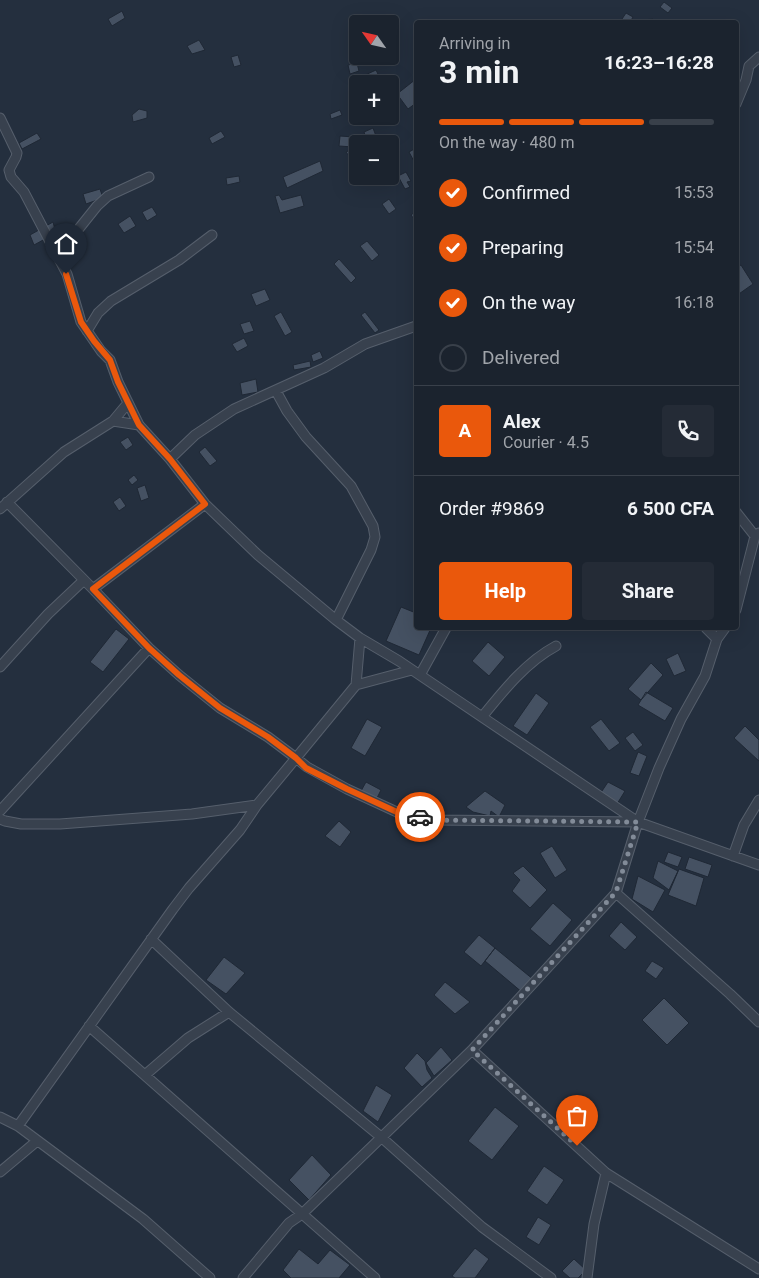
<!DOCTYPE html>
<html lang="en">
<head>
<meta charset="utf-8">
<style>
  :root { --surface:#1b232e; --page:#242b36; --text:#f1f3f6; --muted:#a0a4aa; --line:#39404a; --accent:#ea580c }
  body { margin:0; font-family:Roboto,sans-serif; background:var(--page); color:var(--text); height:100vh; display:flex; flex-direction:column; font-size:19px; white-space:nowrap }
  * { box-sizing:border-box; margin:0 }
  p { font-size:16px; color:var(--muted) }
  .icon { flex:none; width:28px; height:28px; fill:none; stroke:currentColor; stroke-width:2; stroke-linecap:round; stroke-linejoin:round }
  .map { position:relative; flex:1; overflow:hidden }
  .details { position:absolute; left:414px; top:20px; width:325px; height:610px; display:flex; flex-direction:column; background:var(--surface); border-radius:5px; box-shadow:0 5px 20px #0002,0 0 0 1px var(--line) }
  .details>* { flex:none }
  .needle { width:32px; rotate:304deg }
  .fabs { position:absolute; left:349px; top:15px; display:grid; gap:10px }
  .fabs a { display:grid; place-items:center; width:50px; height:50px; border-radius:5px; background:var(--surface); box-shadow:0 5px 20px #0002,0 0 0 1px var(--line); font-size:25px }
  .pin { position:absolute; display:grid; place-items:center; width:42px; height:42px; color:#fff; margin:-51px -21px; border-radius:50% 50% 50% 0; rotate:-45deg; box-shadow:0 0 5px #0007 }
  .pin .icon { rotate:45deg }
  .courier { position:absolute; display:grid; place-items:center; width:50px; height:50px; margin:-25px; border:4px solid #ea580c; border-radius:50%; background:#fff; color:#222; box-shadow:0 1px 6px #0007 }
  .head em { font-style:normal; font-weight:700 }
  .head div { display:flex; flex-direction:column-reverse }
  .head { display:flex; align-items:center; justify-content:space-between; height:85px; padding:0 25px }
  h1 { font-size:32px; font-weight:700; line-height:38px }
  .bar { display:grid; grid-template-columns:repeat(4,1fr); gap:8px 5px; align-content:center; height:60px; padding:0 25px }
  .bar i { height:6px; border-radius:4px; background:var(--line) }
  .bar .selected { background:var(--accent) }
  .bar p { grid-column:span 4 }
  .line { display:flex; align-items:center; gap:12px; padding:0 25px; border-top:1px solid var(--line) }
  .line div { flex:1 }
  .round { display:grid; place-items:center; flex:none; width:52px; height:52px; border-radius:5px; background:var(--page) }
  ol { padding:0 25px; list-style:none }
  li { display:flex; align-items:center; gap:15px; height:55px }
  li p { margin-inline-start:auto }
  li .icon { padding:5px; border-radius:50%; background:var(--accent); color:#fff; stroke-width:4 }
  li:last-child { color:var(--muted) }
  li i { width:28px; height:28px; border:2px solid var(--line); border-radius:50% }
  .primary-button { display:flex; gap:10px; margin-top:auto; padding:10px 25px }
  .primary-button a { flex:1; height:58px; border-radius:5px; background:var(--accent); color:#fff; font-size:20px; font-weight:700; line-height:58px; text-align:center }
  .primary-button a+a { background:var(--page); color:var(--text) }
  .map>svg:first-child { display:block }
</style>
</head>
<body>
<div class="map">
<svg width="759" height="1278" viewBox="0 0 759 1278">
  <rect width="100%" height="100%" fill="#242f3e"/>
  <path fill="#455162" stroke="#1f2835" d="M664,2L672,8L668,13L660,7Z
    M122,11L125,18L112,26L108,19Z
    M626,13L633,17L630,22H620Z
    M653,19V22H643V20Z
    M199,40L205,50L192,54L187,46Z
    M238,55L241,65L234,67L231,57Z
    M357,63L359,71L350,74L348,65Z
    M376,70L378,74L365,80L363,76Z
    M416,79V103L408,109L397,94Z
    M139,109L147,111V118L133,122L132,115Z
    M340,110L342,115L331,119L330,114Z
    M373,128L379,144H368L364,132Z
    M221,131L225,137L212,144L209,138Z
    M37,133L41,139L22,149L19,143Z
    M340,136L354,137L353,147L339,146Z
    M358,146V159L354,161L352,160L346,152Z
    M416,148V165L409,152Z
    M320,161L323,171L287,188L283,177Z
    M390,166H391L396,176L383,182L380,176H390Z
    M406,172L411,181L407,182L410,187L405,189L398,176Z
    M239,176L240,182L227,185L226,178Z
    M368,176H377L378,178L370,183L366,177Z
    M100,189L103,198L86,204L83,194Z
    M279,195L282,200L301,195L304,206L280,213L275,196Z
    M389,199L396,209L389,214L382,204Z
    M152,207L157,215L147,221L142,212Z
    M416,211V217L414,219L411,215Z
    M130,216L136,226L124,233L118,224Z
    M53,222L56,233L34,245L30,235Z
    M367,241L379,255L372,261L360,246Z
    M339,259L356,278L351,283L334,264Z
    M741,265L753,284L736,296V268Z
    M265,289L270,300L256,306L251,294Z
    M281,312L292,332L285,336L274,316Z
    M365,312L379,330L375,333L361,315Z
    M250,321L254,331L244,334L240,324Z
    M244,338L248,346L237,352L232,344Z
    M320,351L323,358L313,362L311,355Z
    M310,361L311,367L294,370L293,365Z
    M256,379L258,392L242,395L240,383Z
    M128,437L133,445L126,450L120,442Z
    M205,447L217,461L210,466L199,452Z
    M134,475L138,480L132,485L128,480Z
    M145,485L149,498L141,501L137,488Z
    M120,497L126,506L119,511L113,502Z
    M401,607L416,613V628H431L419,655L386,641Z
    M116,629L129,639L103,672L90,662Z
    M488,642L505,657L489,676L472,661Z
    M678,653L686,671L674,676L666,659Z
    M651,663L663,675L641,700L628,689Z
    M646,692L673,708L665,721L638,705Z
    M536,693L549,703L527,735L513,726Z
    M367,719L382,727L365,756L351,748Z
    M601,719L620,743L609,751L590,727Z
    M745,726L759,740V761L734,738Z
    M633,732L643,745L635,751L625,738Z
    M638,752L647,756L639,776L630,773Z
    M366,782L381,790L376,800L361,791Z
    M608,782L625,791L617,804L600,794Z
    M485,791L505,805L499,817L491,811L490,816L473,812L466,807Z
    M339,821L351,832L340,847L325,836Z
    M552,846L567,870L555,878L540,853Z
    M668,852L682,857L678,867L664,862Z
    M689,857L712,865L708,877L685,869Z
    M658,861L678,871L669,890L653,878Z
    M523,866L547,890L530,908L512,891L520,880L513,873Z
    M679,869L704,878L696,906L668,895Z
    M638,876L665,890L653,912L632,899Z
    M553,903L572,920L550,946L530,929Z
    M621,922L637,937L625,950L609,936Z
    M479,935L495,948L481,966L464,952Z
    M495,948L534,980L523,993L485,961Z
    M224,957L245,973L226,994L206,980Z
    M652,961L664,968L656,979L645,971Z
    M445,982L470,1002L455,1014L434,995Z
    M664,998L689,1023L667,1045L642,1020Z
    M441,1047L452,1060L434,1076L426,1063Z
    M417,1053L425,1061L427,1070L432,1078L422,1087L404,1068Z
    M376,1085L392,1095L378,1122L363,1111Z
    M495,1107L519,1126L492,1160L468,1141Z
    M312,1155L331,1175L309,1200L289,1180Z
    M544,1166L564,1180L547,1205L527,1191Z
    M538,1217L551,1225L539,1245L526,1237Z
    M475,1248L489,1259L475,1278H455L452,1276Z
    M299,1249L318,1264L330,1250L350,1265L339,1278H291L283,1270Z
    M574,1259L586,1270L578,1278H570L562,1271Z"/>
  <g fill="none" stroke-linecap="round" stroke-linejoin="round">
    <g stroke="#565f6c" stroke-width="11">
      <path id="minor" d="M736,104L746,80L749,66L759,57
        M0,118L17,153L16,157L9,170L11,177L24,192L67,274L81,322L101,351L110,360L118,382L139,425L170,459L205,504L258,555L336,620L360,638L399,661L638,822L759,865
        M57,256L97,206L108,196L149,177
        M87,331L98,313L111,301L179,260L212,235
        M276,391L287,411L306,437L351,486L373,526L375,537L371,550L336,620
        M113,421L128,403
        M170,459L195,435L234,409L324,368L365,344L416,326
        M7,502L93,589L149,648L179,675L220,708L268,737L296,758L307,767L347,789L399,813L433,820L638,822L659,768L681,719L705,676L717,639L725,628
        M0,509L64,452L113,421L139,425
        M736,512L755,536
        M93,589L205,504
        M736,610L755,536L759,533
        M706,628L717,639
        M0,667L48,614L84,580
        M420,675L446,628
        M356,685L360,638
        M482,717C503,691 526,662 556,646
        M0,811L149,648
        M0,819L5,821L21,824H60L192,814L257,805
        M733,856L744,825L759,800
        M616,893L730,994L759,1022
        M151,939L229,1012L381,1137L482,1227L551,1278
        M89,1026L375,1278
        M472,1050L606,1173L759,1269
        M145,1075L188,1038L229,1012
        M0,1117L18,1126L143,1219L210,1278
        M18,1126L173,909L189,888L240,830L257,805L296,758L356,685L412,670
        M0,1172L37,1141
        M243,1278L289,1223L302,1214L472,1050L616,893L638,822
        M587,1278L594,1224L606,1173"/>
    </g>
    <use href="#minor" stroke="#38414e" stroke-width="9"/>
  </g>
  <g fill="none" stroke-linecap="round" stroke-linejoin="round">
    <path stroke="#828b98" stroke-width="5" stroke-dasharray="0 9" d="M420,817L433,820L638,822L616,892L472,1050L577,1146"/>
    <path stroke="#ea580c" stroke-width="6" d="M66,274L81,322L94,341L110,360L118,382L139,425L170,459L205,504L93,589L149,648L179,675L220,708L268,737L296,758L306,768L347,789L399,813L420,817"/>
  </g>
</svg>
<div class="fabs">
<a><svg class="needle" viewBox="-14 -14 28 28"><path d="M0-13l5 13h-10z" fill="#e53935"/><path d="M0 13l5-13h-10z" fill="#a0a4aa"/></svg></a>
<a>+</a>
<a>−</a>
</div>
<div class="pin" style="left:577px;top:1146px;background:#ea580c"><svg class="icon" aria-label="bag" viewBox="0 0 24 24"><path d="M5 8h14l-1 12H6zM9 8a3 3 0 0 1 6 0"/></svg></div>
<div class="pin" style="left:66px;top:274px;background:#1f2937"><svg class="icon" aria-label="home" viewBox="0 0 24 24"><path d="M3 11l9-7 9 7M6 9v11h12V9"/></svg></div>
<div class="courier" style="left:420px;top:817px"><svg class="icon" aria-label="car" viewBox="0 0 24 24"><path d="M5 17H2v-5l4-1 3-4h7l3 4 3 1v5h-3M9 17h6M6 11h13"/><circle cx="7" cy="17" r="2"/><circle cx="17" cy="17" r="2"/></svg></div>
<section class="details">
<div class="head"><div><h1>3 min</h1><p>Arriving in</p></div><em>16:23–16:28</em></div>
<div class="bar"><i class="selected"></i><i class="selected"></i><i class="selected"></i><i></i><p>On the way · 480 m</p></div>
<ol>
<li><svg class="icon" aria-label="check" viewBox="0 0 24 24"><path d="M5 12l5 5 9-10"/></svg>Confirmed<p>15:53</p></li>
<li><svg class="icon" aria-label="check" viewBox="0 0 24 24"><path d="M5 12l5 5 9-10"/></svg>Preparing<p>15:54</p></li>
<li><svg class="icon" aria-label="check" viewBox="0 0 24 24"><path d="M5 12l5 5 9-10"/></svg>On the way<p>16:18</p></li>
<li><i></i>Delivered</li>
</ol>
<div class="line" style="height:90px"><b class="round" style="background:var(--accent);color:#fff">A</b><div><b>Alex</b><p>Courier · 4.5</p></div><a class="round"><svg class="icon" aria-label="phone" viewBox="0 0 24 24"><path d="M5 4h4l2 5-3 2q2 4 5 5l2-3 5 2v4C11 20 4 13 5 4z"/></svg></a></div>
<div class="line" style="height:65px"><div>Order #9869</div><b>6 500 CFA</b></div>
<div class="primary-button"><a>Help</a><a>Share</a></div>
</section>
</div>
</body>
</html>
